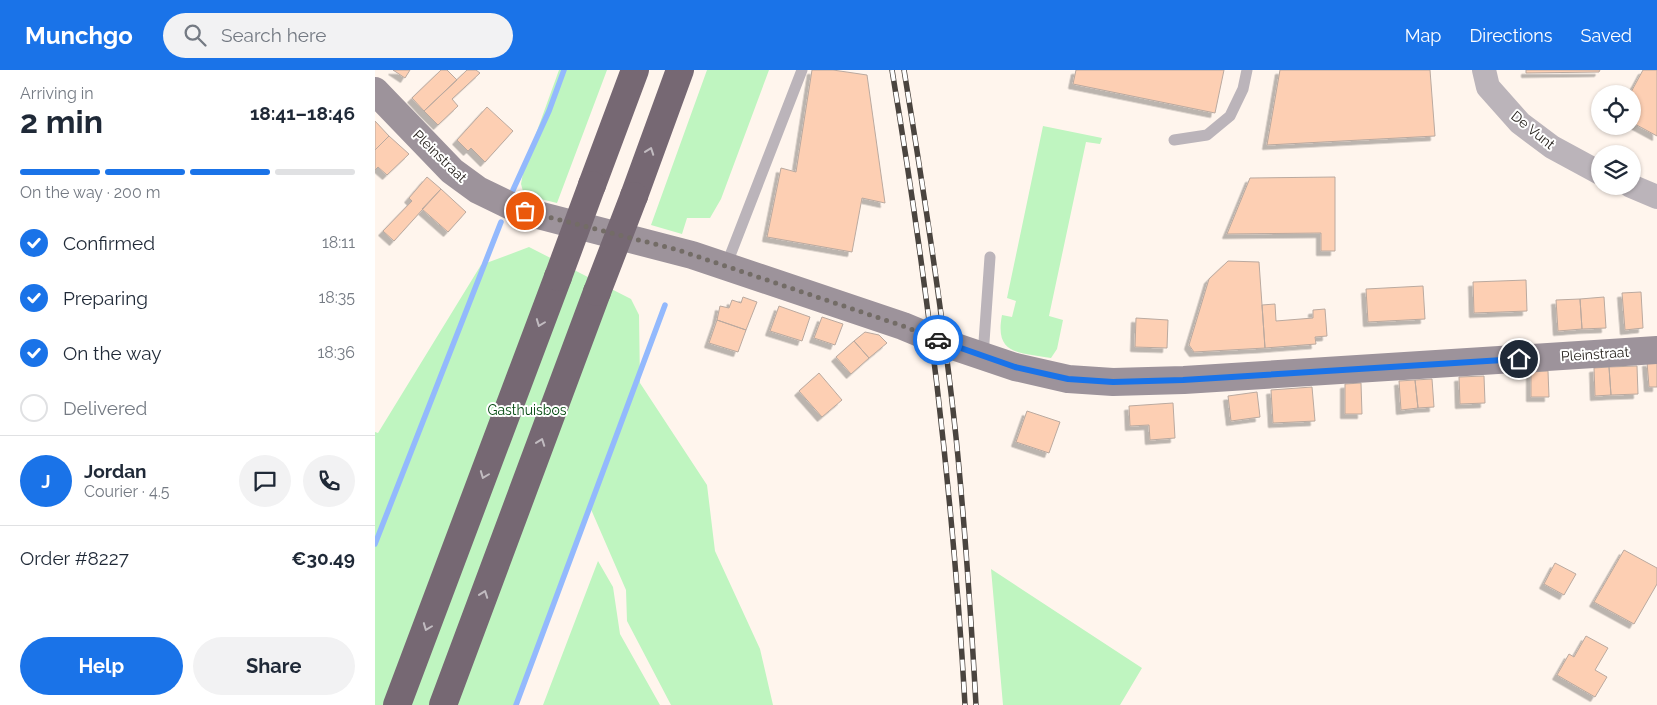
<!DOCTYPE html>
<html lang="en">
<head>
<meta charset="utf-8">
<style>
  :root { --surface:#fff; --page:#f2f2f3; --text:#1f2937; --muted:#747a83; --line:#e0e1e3; --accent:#1a73e8 }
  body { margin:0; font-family:Raleway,sans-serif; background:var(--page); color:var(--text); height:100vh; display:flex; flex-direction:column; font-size:19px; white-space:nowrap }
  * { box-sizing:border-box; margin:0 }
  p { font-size:16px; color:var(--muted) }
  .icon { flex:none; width:28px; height:28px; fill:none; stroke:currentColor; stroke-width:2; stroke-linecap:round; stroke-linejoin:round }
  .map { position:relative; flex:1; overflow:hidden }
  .details { display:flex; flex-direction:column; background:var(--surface); width:375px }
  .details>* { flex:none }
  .fabs { position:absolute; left:1216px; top:15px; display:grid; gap:10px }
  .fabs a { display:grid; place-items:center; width:50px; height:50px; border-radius:50%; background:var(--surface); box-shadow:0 1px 4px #0004; font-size:25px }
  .pin { position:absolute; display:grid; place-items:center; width:42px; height:42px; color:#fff; margin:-21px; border:2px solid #fff; border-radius:50%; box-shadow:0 1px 5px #0007 }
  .courier { position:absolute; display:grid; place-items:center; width:50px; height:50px; margin:-25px; border:4px solid #1a73e8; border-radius:50%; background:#fff; color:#222; box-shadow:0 1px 6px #0007 }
  .headline em { font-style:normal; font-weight:700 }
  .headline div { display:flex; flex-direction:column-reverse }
  .headline { display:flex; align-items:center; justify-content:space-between; height:85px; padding:0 20px }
  h1 { font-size:32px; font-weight:700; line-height:38px }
  .bar { display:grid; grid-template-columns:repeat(4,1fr); gap:8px 5px; align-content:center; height:60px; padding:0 20px }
  .bar i { height:6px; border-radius:4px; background:var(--line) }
  .bar .selected { background:var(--accent) }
  .bar p { grid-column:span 4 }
  .line { display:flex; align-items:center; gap:12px; padding:0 20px; border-top:1px solid var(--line) }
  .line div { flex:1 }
  .round { display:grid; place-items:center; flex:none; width:52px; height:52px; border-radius:26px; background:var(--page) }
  ol { padding:0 20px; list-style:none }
  li { display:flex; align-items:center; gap:15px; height:55px }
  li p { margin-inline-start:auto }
  li .icon { padding:5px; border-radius:50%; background:var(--accent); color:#fff; stroke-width:4 }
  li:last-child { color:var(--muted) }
  li i { width:28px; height:28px; border:2px solid var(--line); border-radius:50% }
  .action { display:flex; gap:10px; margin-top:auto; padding:10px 20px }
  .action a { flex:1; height:58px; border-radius:30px; background:var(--accent); color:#fff; font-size:20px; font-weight:700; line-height:58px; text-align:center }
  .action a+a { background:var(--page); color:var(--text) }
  header { display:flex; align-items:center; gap:30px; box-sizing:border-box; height:70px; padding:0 25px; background:var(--accent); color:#fff }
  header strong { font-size:24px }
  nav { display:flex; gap:28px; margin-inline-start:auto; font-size:18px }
  .search { width:350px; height:45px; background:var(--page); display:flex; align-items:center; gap:12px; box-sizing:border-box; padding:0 18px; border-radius:28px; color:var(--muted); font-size:19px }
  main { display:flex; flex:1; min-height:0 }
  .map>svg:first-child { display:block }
</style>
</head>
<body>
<header>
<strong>Munchgo</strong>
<div class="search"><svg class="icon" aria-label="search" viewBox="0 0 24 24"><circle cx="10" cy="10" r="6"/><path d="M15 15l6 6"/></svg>Search here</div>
<nav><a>Map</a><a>Directions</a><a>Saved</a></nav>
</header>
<main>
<section class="details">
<div class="headline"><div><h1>2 min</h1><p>Arriving in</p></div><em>18:41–18:46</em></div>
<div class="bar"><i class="selected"></i><i class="selected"></i><i class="selected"></i><i></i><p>On the way · 200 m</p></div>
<ol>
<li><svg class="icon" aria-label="check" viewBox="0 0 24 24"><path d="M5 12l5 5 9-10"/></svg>Confirmed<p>18:11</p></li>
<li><svg class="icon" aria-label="check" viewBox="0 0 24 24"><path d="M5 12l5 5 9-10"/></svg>Preparing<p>18:35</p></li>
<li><svg class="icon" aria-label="check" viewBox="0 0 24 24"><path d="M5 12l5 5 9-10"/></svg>On the way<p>18:36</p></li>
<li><i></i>Delivered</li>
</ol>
<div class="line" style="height:90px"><b class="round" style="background:var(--accent);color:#fff">J</b><div><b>Jordan</b><p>Courier · 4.5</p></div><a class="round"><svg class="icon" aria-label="chat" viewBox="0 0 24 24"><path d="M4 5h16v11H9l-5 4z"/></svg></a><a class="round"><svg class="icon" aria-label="phone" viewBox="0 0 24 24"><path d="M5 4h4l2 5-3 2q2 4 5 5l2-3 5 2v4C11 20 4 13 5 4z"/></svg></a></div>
<div class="line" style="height:65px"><div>Order #8227</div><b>€30.49</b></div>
<div class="action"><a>Help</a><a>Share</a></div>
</section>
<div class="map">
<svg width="1282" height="635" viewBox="0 0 1282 635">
  <defs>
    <filter id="shadow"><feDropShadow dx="-4.5" dy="4.5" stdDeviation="0" flood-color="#0004"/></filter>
  </defs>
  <rect width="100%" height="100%" fill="#fff5ed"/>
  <path fill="#bff5c0" d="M184,0H232L182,133L149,125L146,114L149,97Z
    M332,0H394L346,129L335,148H312L307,164L276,155Z
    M668,56L727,68L725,74L711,72L674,246L688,250L682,279L676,288C645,282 619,286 627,245L637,247L641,231L632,228Z
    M154,177L256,229L264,245L265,313L332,415L340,481L385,579L398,635H296L252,551L251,520L215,437L141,635H0V362L3,363L106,195Z
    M223,491L238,517L245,564L285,635H168Z
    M616,499L767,598L745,635H628Z"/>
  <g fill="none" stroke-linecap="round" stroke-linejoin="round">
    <path stroke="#93b9fd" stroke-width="5.5" d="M138,120L174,41L189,0
      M0,474L126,152
      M141,635L290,235"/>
  </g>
  <path fill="#fdcfb3" stroke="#baa99f" filter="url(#shadow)" d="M18,0H35L30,8Z
    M66,0H72L82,10L49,41L37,28Z
    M92,0H101L105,3L77,29L83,36L63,55L49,41Z
    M437,0H458L492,5L510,133L487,128L477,182L392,167L406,98L421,102Z
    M701,0H849L840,43L698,14Z
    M905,0H1055L1060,66L892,75Z
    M1151,0H1225L1224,2L1151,3Z
    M1268,0H1282V66L1258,53V24H1255Z
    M112,37L138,61L110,92L96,78L93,81L82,70Z
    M0,51L14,66L0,80Z
    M14,66L34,84L12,105L3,97L0,100V80Z
    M52,107L66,119L19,171L8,161L37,131L34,128Z
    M960,107V181H946V163L852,164L875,108Z
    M66,119L91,142L73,162L47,139Z
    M853,191L884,192L890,278L819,282L814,275L834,209Z
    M1151,210L1152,241L1099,243L1098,212Z
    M1048,216L1050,249L993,252L991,219Z
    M1266,222L1268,258L1250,260L1247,223Z
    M368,227L382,232L371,260L342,250L345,236L354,238L357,230L366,233Z
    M1229,227L1231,258L1207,259L1205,229Z
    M1205,229L1207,259L1183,261L1181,230Z
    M900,234L901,251L938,248V240L950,239L952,266L940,267L941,274L890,278L887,235Z
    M404,236L435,247L427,271L395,261Z
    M447,247L468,254L460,275L439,268Z
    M761,248L793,250L792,278L760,277Z
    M342,250L371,260L363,282L334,273Z
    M490,262L504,265L512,273L494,288L479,271Z
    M479,271L494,288L476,304L461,287Z
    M1272,292H1282V317H1274Z
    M1262,296L1263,324L1236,325L1234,297Z
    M1234,297L1236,325L1220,326L1219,298Z
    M1173,301L1174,327H1156V302Z
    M444,303L467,330L447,347L424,321Z
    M1109,306L1110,333L1085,334L1084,307Z
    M1057,309L1059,337L1043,338L1040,310Z
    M1040,310L1043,338L1026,340L1024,311Z
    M986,313L987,344H970V314Z
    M937,317L940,351L898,353L896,320Z
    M882,322L885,347L856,351L853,326Z
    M798,333L800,368L775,370L774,355L755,356L754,336Z
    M652,341L685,352L674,383L641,372Z
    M1249,480L1282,498V514L1259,554L1219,532Z
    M1180,493L1201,504L1189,525L1169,514Z
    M1211,566L1233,578L1220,600L1232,607L1220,627L1182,605L1194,584L1199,587Z"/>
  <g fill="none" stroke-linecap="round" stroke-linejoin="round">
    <path stroke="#bbb4ba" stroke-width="11" d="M799,70L832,65L855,46L868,19L872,0
      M351,196L427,0
      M608,286L615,187"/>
    <path stroke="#bbb4ba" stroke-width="24" d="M1109,0L1113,17L1145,53L1177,77L1225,103
      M1256,116L1282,127"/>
    <path stroke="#9d939b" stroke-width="28" d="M0,21L77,101L103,120L138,137L163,145L317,185L528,256L569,273L640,297L693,309L738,312L809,310L1282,280"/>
    <path stroke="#766873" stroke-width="28" d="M217,115L260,0
      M259,126L305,0
      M22,635L183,207
      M68,635L222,222"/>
    <g stroke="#4a443f" stroke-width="5.5">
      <path id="rail" d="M517,0C552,210 578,422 590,635
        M529,0C549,122 568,244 581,367C590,456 596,546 601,635"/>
    </g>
    <use href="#rail" stroke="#fff" stroke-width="4" stroke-dasharray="11" stroke-linecap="butt"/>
    <path stroke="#766873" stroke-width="28" d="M183,207L217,115
      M222,222L259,126"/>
  </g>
  <defs><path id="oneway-chevron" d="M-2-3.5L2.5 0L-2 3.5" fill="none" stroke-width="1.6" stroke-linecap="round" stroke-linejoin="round" transform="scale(1.25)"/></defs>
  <g stroke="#c1bbc0">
    <use href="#oneway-chevron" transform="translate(275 81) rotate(-70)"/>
    <use href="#oneway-chevron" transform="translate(165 253) rotate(111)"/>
    <use href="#oneway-chevron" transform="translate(166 372) rotate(-70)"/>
    <use href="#oneway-chevron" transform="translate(109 405) rotate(111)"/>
    <use href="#oneway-chevron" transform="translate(109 524) rotate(-70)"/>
    <use href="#oneway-chevron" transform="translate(52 557) rotate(111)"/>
  </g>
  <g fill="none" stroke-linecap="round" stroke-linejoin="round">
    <path stroke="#736c66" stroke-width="5" stroke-dasharray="0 9" d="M150,141L303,180L528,256L563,270"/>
    <path stroke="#1a73e8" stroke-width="6" d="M563,270L640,297L693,309L738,312L808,310L1144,289"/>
  </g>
  <g text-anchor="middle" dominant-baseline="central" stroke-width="4" stroke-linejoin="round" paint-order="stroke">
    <g font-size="14" fill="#27221d" stroke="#fff">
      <text transform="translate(1158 60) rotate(39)">De Vunt</text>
      <text transform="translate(65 86) rotate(44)">Pleinstraat</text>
      <text transform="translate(1220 284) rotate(-4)">Pleinstraat</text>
    </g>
    <g font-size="14" fill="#034a10" stroke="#fff">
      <text x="152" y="340">Gasthuisbos</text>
    </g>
  </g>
</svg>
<div class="fabs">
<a><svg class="icon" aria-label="locate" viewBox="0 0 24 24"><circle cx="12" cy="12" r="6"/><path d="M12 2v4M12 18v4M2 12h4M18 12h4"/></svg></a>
<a><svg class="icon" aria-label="layers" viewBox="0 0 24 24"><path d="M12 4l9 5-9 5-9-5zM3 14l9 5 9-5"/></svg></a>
</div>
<div class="pin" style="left:150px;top:141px;background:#ea580c"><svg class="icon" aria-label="bag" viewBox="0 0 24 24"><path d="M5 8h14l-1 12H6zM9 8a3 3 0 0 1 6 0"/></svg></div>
<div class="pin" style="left:1144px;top:289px;background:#1f2937"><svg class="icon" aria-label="home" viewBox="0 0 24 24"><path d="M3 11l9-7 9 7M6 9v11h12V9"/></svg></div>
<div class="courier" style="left:563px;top:270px"><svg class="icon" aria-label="car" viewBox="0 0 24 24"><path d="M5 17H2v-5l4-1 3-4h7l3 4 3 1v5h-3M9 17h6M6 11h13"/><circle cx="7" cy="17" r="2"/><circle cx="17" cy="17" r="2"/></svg></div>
</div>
</main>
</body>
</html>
